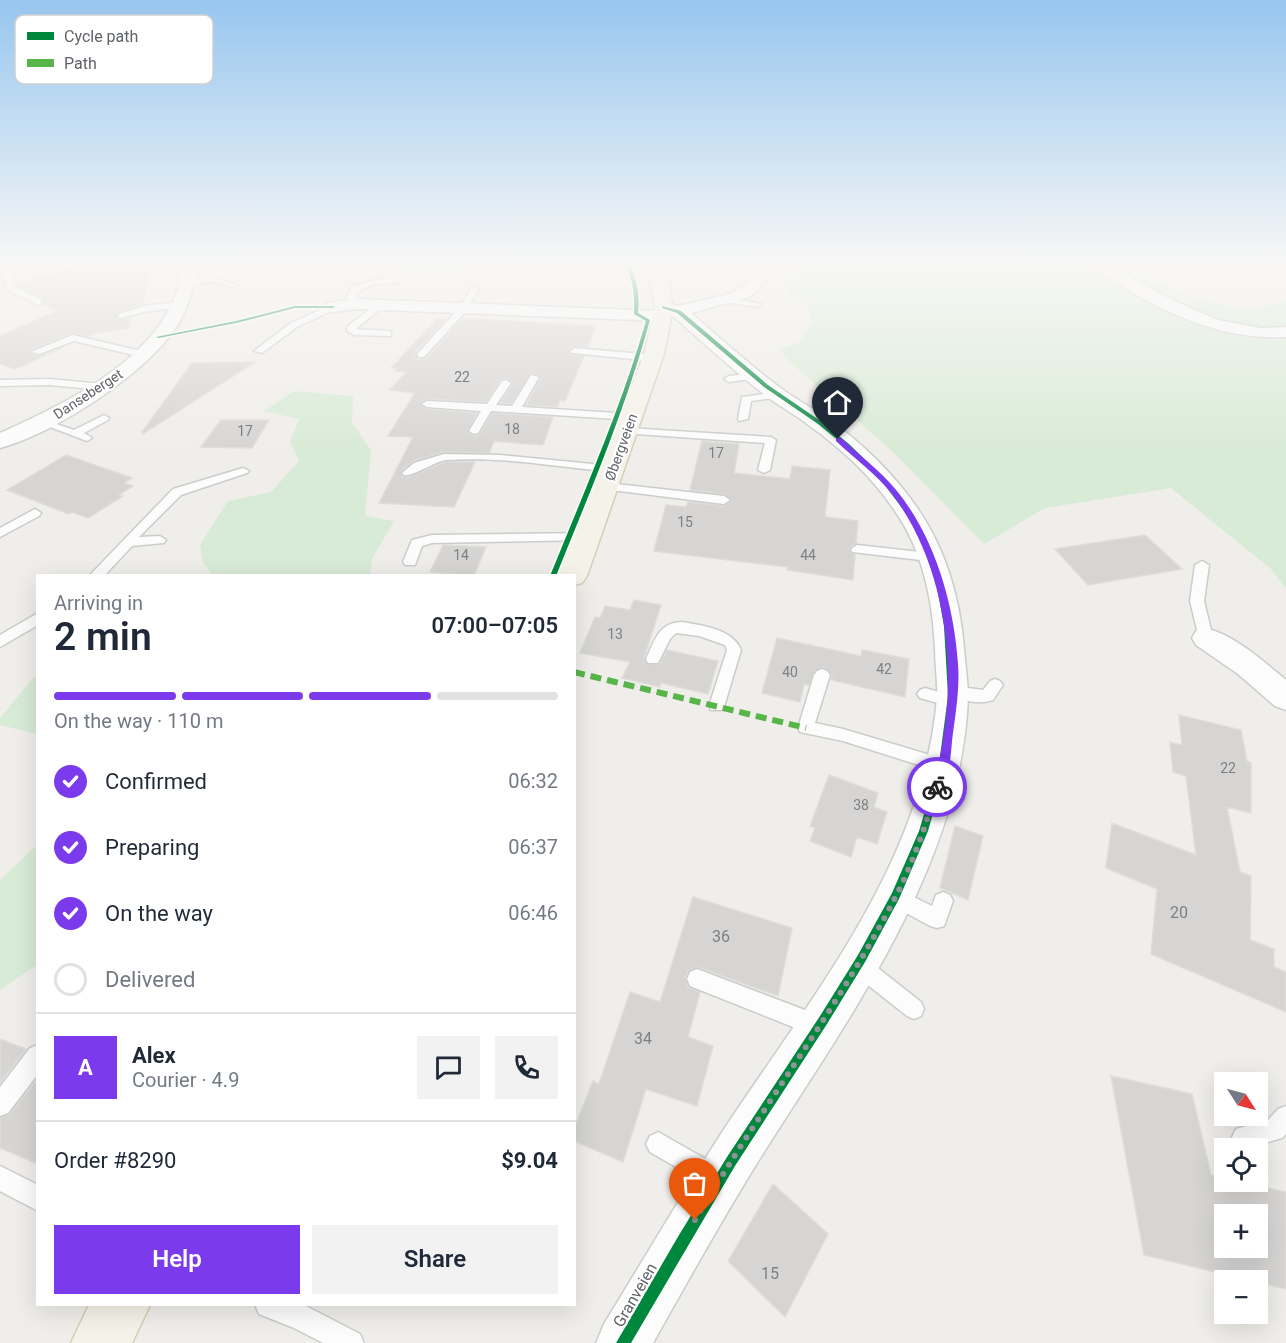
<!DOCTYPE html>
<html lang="en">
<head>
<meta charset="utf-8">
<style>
  :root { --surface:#fff; --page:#f2f2f3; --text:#1f2937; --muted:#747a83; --line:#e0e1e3; --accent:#7c3aed }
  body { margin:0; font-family:Roboto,sans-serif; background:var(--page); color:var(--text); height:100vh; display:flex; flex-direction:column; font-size:22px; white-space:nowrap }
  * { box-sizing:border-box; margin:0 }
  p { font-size:20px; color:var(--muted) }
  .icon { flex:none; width:33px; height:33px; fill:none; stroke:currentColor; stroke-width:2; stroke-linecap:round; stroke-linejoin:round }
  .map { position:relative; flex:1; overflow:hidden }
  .side { position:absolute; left:36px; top:574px; width:540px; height:732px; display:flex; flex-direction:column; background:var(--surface); border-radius:0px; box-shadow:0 6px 24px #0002 }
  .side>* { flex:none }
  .needle { width:39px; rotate:126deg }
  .fabs { position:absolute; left:1214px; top:1072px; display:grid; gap:12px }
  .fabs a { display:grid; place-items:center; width:54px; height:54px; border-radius:0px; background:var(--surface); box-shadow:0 6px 24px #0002; font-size:30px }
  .pin { position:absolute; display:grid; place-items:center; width:51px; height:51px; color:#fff; margin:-62px -26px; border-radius:50% 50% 50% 0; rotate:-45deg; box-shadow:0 0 6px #0007 }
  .pin .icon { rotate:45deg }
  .courier { position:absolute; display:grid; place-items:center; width:60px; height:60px; margin:-30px; border:4px solid #7c3aed; border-radius:50%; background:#fff; color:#222; box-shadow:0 2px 8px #0007 }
  .overview em { font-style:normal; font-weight:600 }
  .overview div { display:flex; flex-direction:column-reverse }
  .overview { display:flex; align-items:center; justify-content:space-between; height:102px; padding:0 18px }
  h1 { font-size:39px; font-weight:600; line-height:45px }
  .bar { display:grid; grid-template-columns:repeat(4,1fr); gap:9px 6px; align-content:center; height:72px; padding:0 18px }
  .bar i { height:8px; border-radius:4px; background:var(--line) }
  .bar .on { background:var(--accent) }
  .bar p { grid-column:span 4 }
  .line { display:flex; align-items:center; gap:15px; padding:0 18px; border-top:2px solid var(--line) }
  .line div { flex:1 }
  .round { display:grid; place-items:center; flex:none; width:63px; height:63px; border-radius:0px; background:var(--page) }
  ol { padding:0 18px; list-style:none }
  li { display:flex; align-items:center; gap:18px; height:66px }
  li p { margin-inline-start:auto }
  li .icon { padding:6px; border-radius:50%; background:var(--accent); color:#fff; stroke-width:4 }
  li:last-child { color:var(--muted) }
  li i { width:33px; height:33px; border:3px solid var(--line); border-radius:50% }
  .cta { display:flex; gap:12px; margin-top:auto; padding:12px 18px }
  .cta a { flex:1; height:69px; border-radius:0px; background:var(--accent); color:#fff; font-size:24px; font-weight:600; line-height:69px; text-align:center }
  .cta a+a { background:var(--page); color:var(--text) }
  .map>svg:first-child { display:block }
</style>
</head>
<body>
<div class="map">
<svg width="1286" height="1343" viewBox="0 0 1286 1343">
  <rect width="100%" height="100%" fill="#efeeea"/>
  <path fill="#d8ebd6" d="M373,265H468L469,273L377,268Z
    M795,265H1110L1192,297L1243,310L1260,308L1286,300V589L1271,569L1171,488L1045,508L984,544L890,449L790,362L780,349L800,342L812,322L804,301L790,295L786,290L800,269Z
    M294,391L353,396L352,423L371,450L365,516L394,521L372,559L370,576H213L203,562L200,545L228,501L271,492L299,461L290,442L299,419L264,411Z
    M37,676V734L0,725V718L34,677Z
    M37,845V965L0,990V880Z"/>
  <path fill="#d6d5d3" stroke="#deddd9" stroke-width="1.5" fill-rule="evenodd" d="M79,265H151L146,270L149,274L143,304L115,314L120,320L131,318L129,328L96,333L88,336L72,333L30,350V354L40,356L64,347L15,369L0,364V336L57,311L43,304L42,298L15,284Z
    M462,318L595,326L588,347L575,346L568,351L572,355L584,356L565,401L560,400L557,407L526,405L541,378L540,375L532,373L511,404L500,403L513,384L512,381L505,378L500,380L486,402L427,399L420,403L427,409L477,413L467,432L475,436L480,434L492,413L553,417L543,445L494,441L489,453L443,452L413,461L401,471L402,477H408L446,462H475L454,507L379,503L413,437L388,436L415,393L390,390L406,372L395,371L398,368H391L437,319L445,320L416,351V359H426Z
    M255,362L143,434L142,432L192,363Z
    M221,420H269L252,448L201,447Z
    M702,441L739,444L734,473L790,479L792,466L830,470L825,517L858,521L856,543L849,548L850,553L855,555L853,580L787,570L788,567L654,551L666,505L686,507L688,502L724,506L732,501L724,494L690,490Z
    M66,455L132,478L124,483L133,486L119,495L123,496L88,518L72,512L69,514L7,490Z
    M1145,535L1182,569L1088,585L1055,549Z
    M443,545L486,547L474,576L430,572Z
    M634,600L661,605L644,658L646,664H660L667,650L718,661L708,694L661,683L660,687L622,678L630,662L580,653L595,617L600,618L605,606L630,610Z
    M777,638L861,656L862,650L909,659L905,697L831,680L832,674L823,667L815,670L809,685L804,684L800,702L762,693Z
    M1179,715L1241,730L1247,761L1251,763V813L1227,807L1240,872L1251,876L1250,940L1274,949V967L1286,972V1012L1151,954L1157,889L1106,868L1112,823L1196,855L1186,776L1173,772L1170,742L1182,745Z
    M829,775L878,793L874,807L887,812L877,844L857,837L851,857L810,841L815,828L810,826Z
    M955,826L983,836L968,900L940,888Z
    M693,897L792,928L778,996L698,967L688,971L685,978L688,987L700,992L688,1037L713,1046L697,1106L646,1089L623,1162L574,1141V1129L593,1081L599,1084L630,992L660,1002Z
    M0,1039L26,1049L0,1083Z
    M1111,1076L1192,1094L1211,1175L1224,1178V1182H1241L1286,1192V1289L1144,1255ZM1224,1215H1257V1248H1224Z
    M38,1078V1164L0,1148V1118L10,1114Z
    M773,1184L828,1234L785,1317L728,1261Z"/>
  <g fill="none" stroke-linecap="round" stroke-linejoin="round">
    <g stroke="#cbcccc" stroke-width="3">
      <path id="service" d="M163,265H173L152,273L148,271Z
        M30,266H33V270L12,276L13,286L41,300V304L38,305L6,289L4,276L0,275V270L8,272Z
        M216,278L237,285L233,287L216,282L188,284L184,282L188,280Z
        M394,279H397V283L375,284L358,291L355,297L360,304L359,306H353L347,297L352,287L374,280Z
        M472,286L479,288L466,311L424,357H418V353L460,307Z
        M728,297L761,304L757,307L725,302V298Z
        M179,302L182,303V307L144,312L121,318L117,315L144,306Z
        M379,302L382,303V307L356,329L388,331L391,332V336L354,335L347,331V327Z
        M333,304L336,305V309L297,327L262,353L254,351L291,323Z
        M73,335L145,352L147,354L142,357L74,341L39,354L31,352Z
        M575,348L653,355L658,358L653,361L572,353L570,351Z
        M755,373L758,374V378L729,382L724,379L729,376Z
        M531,375L539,377L522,407L632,414L637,417L632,420L491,411L478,433L474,434L469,431L481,411L427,407L422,404L427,401L487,404L502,381L506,380L511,383L496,405L512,406Z
        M49,379L103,384L108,387L103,390L49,385L0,386V380Z
        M778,392L782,393V397L751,401L748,419L739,421L738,419L742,397Z
        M104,415L109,418L108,420L84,433L92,438L87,441L37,422L42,419L74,430Z
        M627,428L771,437L776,440L770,470L764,473L758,470L765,443L623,433V429Z
        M444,454L500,455L613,466L619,469L613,472C559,467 501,456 446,460C433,462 413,477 404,475L402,473L414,463Z
        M243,468L249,471L247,473L181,495L139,537L160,536L166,540L164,543L132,546L104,576H89L173,489Z
        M607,483L724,496L730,500L724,504L603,489L601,487Z
        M35,509L41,513L39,516L0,537V528Z
        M588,533L594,537L592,540L432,543L422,546L415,565H405L403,562L412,540L432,535Z
        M857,545L929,553L935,557L929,561L852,552L851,549Z
        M1202,561L1209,565L1204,601L1213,638L1206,643L1199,638L1190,601L1195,565Z
        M38,613V625L0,647V635Z
        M681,622C701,625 733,629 741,650L723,710H711L709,706L727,650L725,645L699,636L676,633L670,639L658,663H648L646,659C654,642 658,623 681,622Z
        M822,669L827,671L830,675L815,723L843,729L950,761L952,766L950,771L944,773L843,741L800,732L798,728L814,675L817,671Z
        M995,679L1000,681L1003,685L993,700C981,704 971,702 959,699L957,705L952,707L920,698L917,694L920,690L925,688L946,694L948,688L953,686L983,690L990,681Z
        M895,888L932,906L936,895L943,892L950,895L953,901L944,926L937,928L930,926L888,903L886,897L888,891Z
        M857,954L864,957L921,1002L924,1009L921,1016L914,1019L907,1016L850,971L847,964L850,957Z
        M697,969L826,1018L829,1026L826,1034L818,1037L690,986L687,979L690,972Z
        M38,1045V1074L8,1113L0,1116V1087L30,1048Z
        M1286,1106V1134L1282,1138L1244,1149L1236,1145L1232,1137L1236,1129L1268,1120L1278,1109Z
        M658,1132L725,1170L729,1178L725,1186L717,1190L709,1186L650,1152L646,1144L650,1136Z
        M0,1166L38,1185V1211L0,1191Z
        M255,1305H304L360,1334L364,1343H323L294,1328L259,1314Z"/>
    </g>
    <g stroke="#cbcccc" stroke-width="3">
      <path id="minor" d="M0,265H18L16,268L0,273Z
        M182,265H198C194,287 189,306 177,326C147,373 54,434 0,448V433C61,406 149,363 175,297C179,287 180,275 182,265Z
        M760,265H776L759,289L749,297L691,313C722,340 753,368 786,392C799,401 814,409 827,418C862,443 894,474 918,509C946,550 960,599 964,648C965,664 968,681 968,697C962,864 850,1016 764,1152C725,1214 689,1279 653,1343H596L604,1324C645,1257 685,1189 728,1123C816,991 923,861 937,698C938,682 935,665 935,649C933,602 923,551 895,511C873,478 842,449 810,426C797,416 783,408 770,399C736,373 705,344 673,316L663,321L356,309L333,312L327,311L324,307L327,303L356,299L658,311L655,307L658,303L664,302L678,306L729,294L745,285Z
        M1090,265H1108L1170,299L1218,320L1261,328L1286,327V337C1226,340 1175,318 1125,288C1114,282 1098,275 1090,265Z
        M1206,628C1236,636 1263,661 1286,680V710L1275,706L1238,674L1196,645L1192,638L1196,631Z"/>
    </g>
    <g stroke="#d7ceb8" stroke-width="3">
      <path id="primary" d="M644,265H660L668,282L673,307L664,354L587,576L582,583L574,585V576H557L644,354L655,307L650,282Z
        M89,1305H150L132,1343H71Z"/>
    </g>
    <use href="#service" fill="#fdfcfc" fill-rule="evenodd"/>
    <use href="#minor" fill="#fdfcfc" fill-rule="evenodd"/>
    <use href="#primary" fill="#f4f2e9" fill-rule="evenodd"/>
    <path stroke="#58b549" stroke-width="6" stroke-dasharray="11 6" stroke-linecap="butt" d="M574,672L806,728"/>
    <g stroke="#fff" stroke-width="3">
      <path id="cycleway" d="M626,265H630C637,281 640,296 638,313L650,320C626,408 590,492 556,576H550C584,492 621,408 646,321L634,314C635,296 633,281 626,265Z
        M295,306H333L335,307L333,308H295L236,323L158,338L156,337L236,321Z
        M662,306L681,311L768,385L822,422L849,444L888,482L910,510L926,538L936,562L944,587L952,626L956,696L947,764L928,831L899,899L865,962L827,1024L735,1166L631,1343H616L679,1235L727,1157L820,1016L858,955L892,893L919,831L939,764L948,696L944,626L937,587L925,550L914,526L905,512L884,484L845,446L818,424L764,387L677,313L662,308Z"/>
    </g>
    <use href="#cycleway" fill="#00873e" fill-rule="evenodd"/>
  </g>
  <linearGradient id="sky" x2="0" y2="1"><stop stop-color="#97c6ef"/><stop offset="0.58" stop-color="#f8f7f6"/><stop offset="1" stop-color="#f8f7f6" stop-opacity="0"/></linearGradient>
  <rect width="1286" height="453" fill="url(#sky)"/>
  <path fill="#7c3aed" d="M836,438H841C859,455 881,471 897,491C935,538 954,604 958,664C960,690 955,716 952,741C951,753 949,787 937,792L932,787C961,694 952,573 892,494C877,475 854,458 836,441Z"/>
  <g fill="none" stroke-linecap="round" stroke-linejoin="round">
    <path stroke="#919496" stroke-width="6" stroke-dasharray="0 10.8" d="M695,1220C759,1111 837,1010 895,898C913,863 926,825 937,787"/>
  </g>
  <g text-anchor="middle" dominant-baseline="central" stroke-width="4.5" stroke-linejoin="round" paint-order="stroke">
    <g font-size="14" fill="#7e8184">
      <text x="462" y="377">22</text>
      <text x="512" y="429">18</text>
      <text x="245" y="431">17</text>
      <text x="716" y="453">17</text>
      <text x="685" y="522">15</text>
      <text x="461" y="555">14</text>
      <text x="808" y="555">44</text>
      <text x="615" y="634">13</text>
      <text x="884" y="669">42</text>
      <text x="790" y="672">40</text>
      <text x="1228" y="768">22</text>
      <text x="861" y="805">38</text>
    </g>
    <g font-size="14" fill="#5f6368" stroke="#fff">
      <text transform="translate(88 394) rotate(-33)">Danseberget</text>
      <text transform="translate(621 447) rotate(-70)">Øbergveien</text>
    </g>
    <g font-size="16" fill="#7e8184">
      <text x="1179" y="912">20</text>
      <text x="721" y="936">36</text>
      <text x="643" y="1038">34</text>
      <text x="770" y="1273">15</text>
    </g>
    <g font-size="16" fill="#5f6368" stroke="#fff">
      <text transform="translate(635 1295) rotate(-60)">Granveien</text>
    </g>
  </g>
  <rect x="15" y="15" width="198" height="69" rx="9" fill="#fff" stroke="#cfd0d2" stroke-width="1.5"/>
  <rect x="27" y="32" width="27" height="8" fill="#00873e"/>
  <rect x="27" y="59" width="27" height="8" fill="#58b549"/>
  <g font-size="16" fill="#5f6368">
    <text x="64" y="42">Cycle path</text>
    <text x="64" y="69">Path</text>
  </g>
</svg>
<div class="fabs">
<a><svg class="needle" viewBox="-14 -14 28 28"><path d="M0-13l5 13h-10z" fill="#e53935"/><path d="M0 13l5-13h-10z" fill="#747a83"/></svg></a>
<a><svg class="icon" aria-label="locate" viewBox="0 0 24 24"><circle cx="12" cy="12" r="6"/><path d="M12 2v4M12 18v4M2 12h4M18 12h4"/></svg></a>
<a>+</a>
<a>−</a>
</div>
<div class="pin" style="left:695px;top:1220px;background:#ea580c"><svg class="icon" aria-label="bag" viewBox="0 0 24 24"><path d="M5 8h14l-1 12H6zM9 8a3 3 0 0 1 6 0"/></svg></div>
<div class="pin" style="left:838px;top:439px;background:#1f2937"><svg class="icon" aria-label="home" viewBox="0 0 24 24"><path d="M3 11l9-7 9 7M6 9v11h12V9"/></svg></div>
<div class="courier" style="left:937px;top:787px"><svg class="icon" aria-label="bike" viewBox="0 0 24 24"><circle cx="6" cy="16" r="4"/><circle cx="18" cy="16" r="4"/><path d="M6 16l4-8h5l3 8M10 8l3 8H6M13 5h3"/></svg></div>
<section class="side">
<div class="overview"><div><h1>2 min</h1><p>Arriving in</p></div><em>07:00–07:05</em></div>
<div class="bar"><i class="on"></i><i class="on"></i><i class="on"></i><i></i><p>On the way · 110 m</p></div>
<ol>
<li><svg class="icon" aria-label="check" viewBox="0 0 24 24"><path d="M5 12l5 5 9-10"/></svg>Confirmed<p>06:32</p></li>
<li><svg class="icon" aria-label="check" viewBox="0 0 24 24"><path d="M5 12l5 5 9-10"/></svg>Preparing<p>06:37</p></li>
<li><svg class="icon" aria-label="check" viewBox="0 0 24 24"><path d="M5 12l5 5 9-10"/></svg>On the way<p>06:46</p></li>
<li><i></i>Delivered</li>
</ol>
<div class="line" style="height:108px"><b class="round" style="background:var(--accent);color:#fff">A</b><div><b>Alex</b><p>Courier · 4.9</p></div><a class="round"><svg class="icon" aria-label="chat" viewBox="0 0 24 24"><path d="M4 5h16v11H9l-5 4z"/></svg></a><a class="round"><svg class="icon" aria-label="phone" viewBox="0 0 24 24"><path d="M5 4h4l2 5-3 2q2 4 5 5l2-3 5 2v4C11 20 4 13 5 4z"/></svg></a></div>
<div class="line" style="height:78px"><div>Order #8290</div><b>$9.04</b></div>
<div class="cta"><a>Help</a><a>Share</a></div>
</section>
</div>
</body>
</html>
